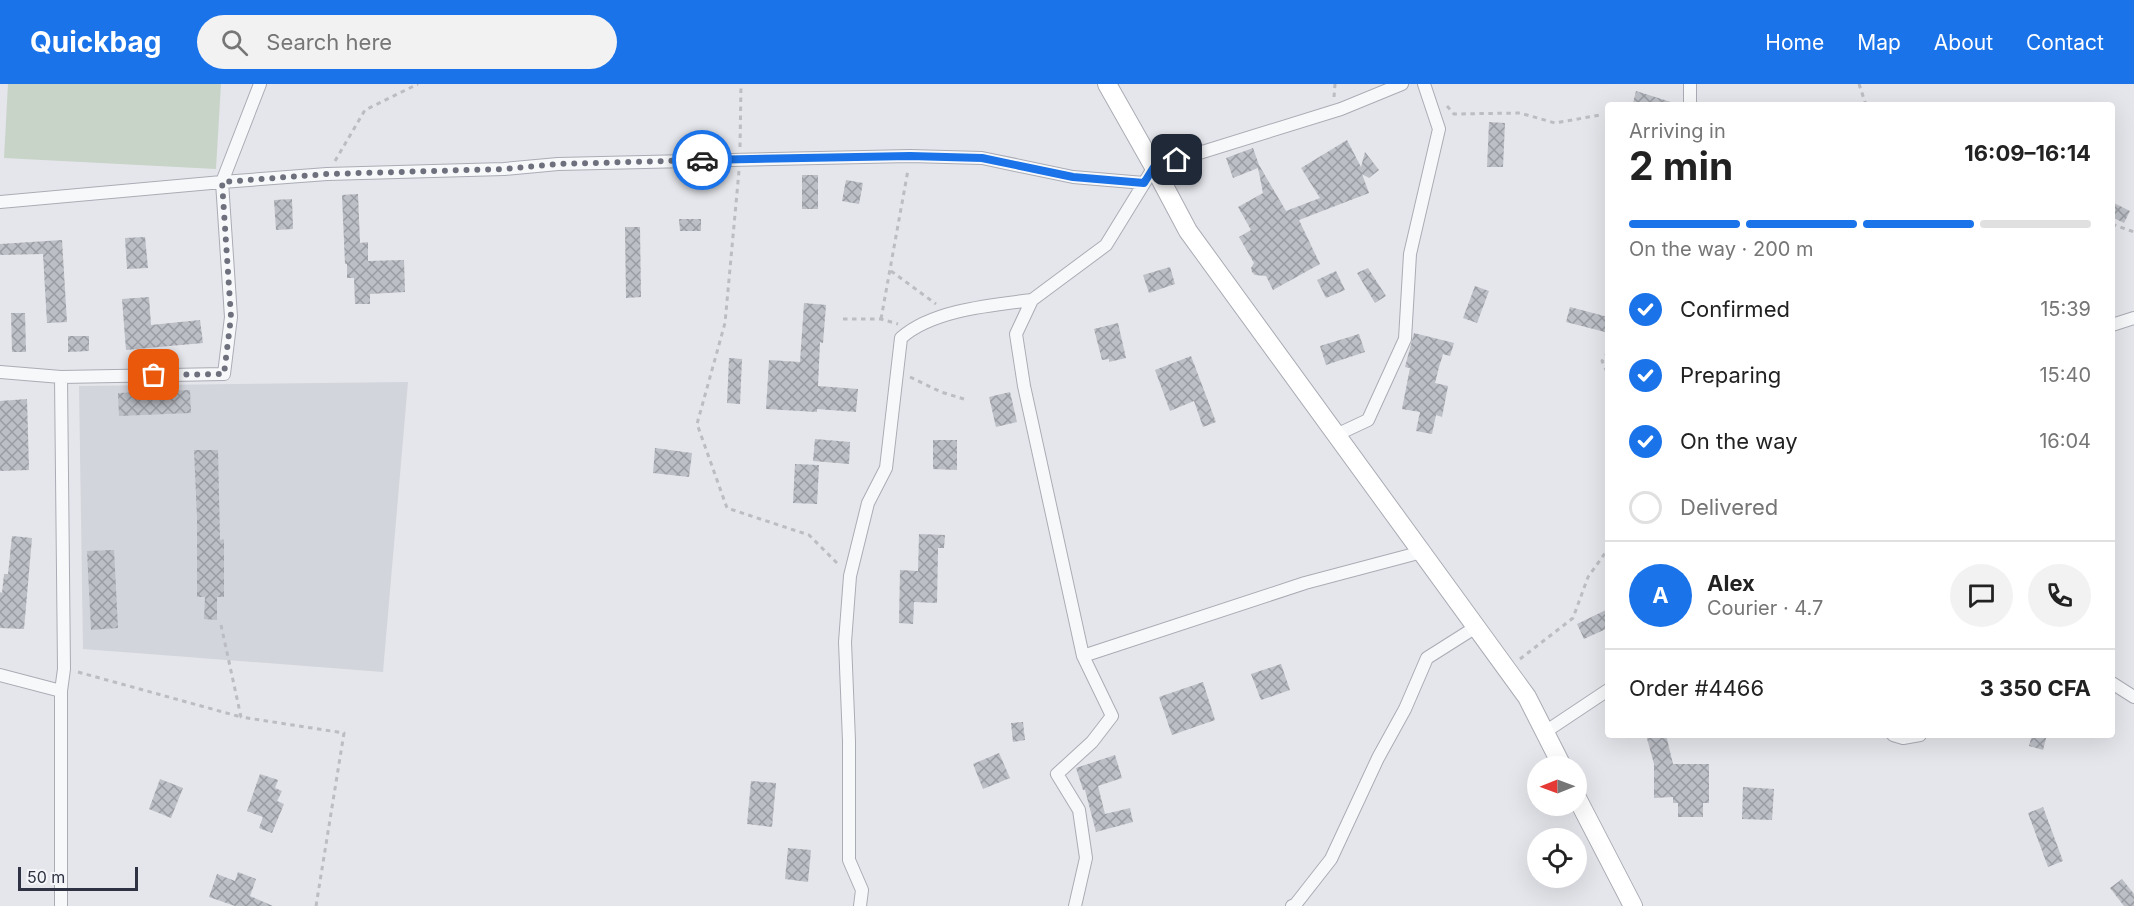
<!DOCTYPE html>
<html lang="en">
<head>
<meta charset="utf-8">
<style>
  :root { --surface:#fff; --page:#f2f2f2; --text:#222; --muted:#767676; --line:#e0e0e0; --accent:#1a73e8 }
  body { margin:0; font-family:Inter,sans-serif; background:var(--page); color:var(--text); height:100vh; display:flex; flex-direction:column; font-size:22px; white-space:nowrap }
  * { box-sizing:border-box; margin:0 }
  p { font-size:20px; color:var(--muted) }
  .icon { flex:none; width:33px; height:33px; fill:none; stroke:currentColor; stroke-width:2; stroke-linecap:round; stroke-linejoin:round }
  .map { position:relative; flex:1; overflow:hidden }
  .sheet { position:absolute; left:1605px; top:18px; width:510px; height:636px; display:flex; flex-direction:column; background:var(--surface); border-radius:6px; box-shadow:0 6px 24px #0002 }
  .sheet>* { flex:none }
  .needle { width:39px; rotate:269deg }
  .buttons { position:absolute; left:1527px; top:672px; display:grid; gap:12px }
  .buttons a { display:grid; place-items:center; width:60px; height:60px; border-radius:50%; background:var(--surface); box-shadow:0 6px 24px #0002; font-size:30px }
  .scale { position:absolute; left:18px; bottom:15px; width:120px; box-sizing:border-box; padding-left:6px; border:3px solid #2e3242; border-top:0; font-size:16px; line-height:21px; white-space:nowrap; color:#2e3242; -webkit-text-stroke:4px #f4f5f8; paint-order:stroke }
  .pin { position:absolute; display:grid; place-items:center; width:51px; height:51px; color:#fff; margin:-26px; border-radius:12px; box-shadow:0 3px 9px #0006 }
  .courier { position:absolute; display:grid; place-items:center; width:60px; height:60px; margin:-30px; border:4px solid #1a73e8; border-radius:50%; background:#fff; color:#222; box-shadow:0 2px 8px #0007 }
  .summary em { font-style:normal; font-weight:700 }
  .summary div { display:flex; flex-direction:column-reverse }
  .summary { display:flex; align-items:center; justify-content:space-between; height:102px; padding:0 24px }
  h1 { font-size:39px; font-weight:700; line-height:45px }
  .bar { display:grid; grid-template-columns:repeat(4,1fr); gap:9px 6px; align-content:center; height:72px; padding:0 24px }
  .bar i { height:8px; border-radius:4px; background:var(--line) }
  .bar .current { background:var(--accent) }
  .bar p { grid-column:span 4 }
  .line { display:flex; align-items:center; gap:15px; padding:0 24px; border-top:2px solid var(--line) }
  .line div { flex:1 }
  .round { display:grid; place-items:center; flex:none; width:63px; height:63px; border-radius:32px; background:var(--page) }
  ol { padding:0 24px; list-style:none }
  li { display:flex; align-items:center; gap:18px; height:66px }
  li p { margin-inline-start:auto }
  li .icon { padding:6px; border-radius:50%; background:var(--accent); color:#fff; stroke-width:4 }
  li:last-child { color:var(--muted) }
  li i { width:33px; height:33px; border:3px solid var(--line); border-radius:50% }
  header { display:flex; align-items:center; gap:36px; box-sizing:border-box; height:84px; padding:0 30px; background:var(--accent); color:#fff }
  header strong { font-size:28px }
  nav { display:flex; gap:33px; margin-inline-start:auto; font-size:21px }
  .search { width:420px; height:54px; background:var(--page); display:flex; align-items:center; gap:15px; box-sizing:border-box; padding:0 21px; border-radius:33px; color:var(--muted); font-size:22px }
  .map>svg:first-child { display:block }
</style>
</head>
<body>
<header>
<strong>Quickbag</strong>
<div class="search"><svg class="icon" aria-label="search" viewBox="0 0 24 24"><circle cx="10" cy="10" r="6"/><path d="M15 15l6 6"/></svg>Search here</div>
<nav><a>Home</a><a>Map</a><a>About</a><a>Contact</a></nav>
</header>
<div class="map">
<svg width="2134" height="822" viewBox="0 0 2134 822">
  <defs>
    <pattern id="building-cross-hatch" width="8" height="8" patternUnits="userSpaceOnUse" patternTransform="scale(1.5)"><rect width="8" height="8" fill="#bdbfc7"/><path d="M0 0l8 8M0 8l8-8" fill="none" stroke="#9a9ca3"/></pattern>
  </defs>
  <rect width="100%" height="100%" fill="#e5e6eb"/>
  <path fill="#d3d5dc" d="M408,298L383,588L83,565L79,302Z"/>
  <path fill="#c8d4c7" d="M8,0H221L216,85L4,74Z"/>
  <path fill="url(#building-cross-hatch)" d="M1636,7L1671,18V21H1640L1633,19Z
    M1489,38L1505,39L1503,83H1487Z
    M1347,56L1361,83L1365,68L1379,86L1369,94L1362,90L1369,109L1299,136L1320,180L1273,206L1266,192L1255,191L1252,188L1251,184L1254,179L1239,153L1251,146L1238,123L1263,109L1258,84L1233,94L1226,74L1253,64L1259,81L1286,127L1320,114L1301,84Z
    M802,91H818V125H802Z
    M846,96L863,99L859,120L842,117Z
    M358,110L360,159L368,158V177L404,176L405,208L370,210V220H355L354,194H347V180H345L342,111Z
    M292,115L293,145L276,146L274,116Z
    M2112,118L2130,127L2124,139L2112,133Z
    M679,135H701V147H680Z
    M625,143H640L641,213L626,214Z
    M145,153L148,184L127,185L125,154Z
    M62,156L67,238L47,239L43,170L0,171V160Z
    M1170,183L1175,200L1149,209L1143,191Z
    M1368,184L1386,212L1375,219L1357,189Z
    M1336,187L1345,206L1326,214L1317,196Z
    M1475,202L1489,207L1477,239L1463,234Z
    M149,213L151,241L200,236L203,259L126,266L122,215Z
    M804,219L826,221L823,259L820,258L818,302L858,305L856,328L817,325V328L766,325L769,276L800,278Z
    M1570,223L1608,233L1605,248L1566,238Z
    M11,229H25L26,268H12Z
    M1118,239L1126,274L1109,278V275L1102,276L1094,245Z
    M1414,249L1454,259L1450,272L1443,270L1439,283L1435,299L1448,302L1442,333L1436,331L1432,350L1416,347L1420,328L1402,325L1410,284L1405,283Z
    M1359,250L1365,268L1326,281L1320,262Z
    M68,252H89V267L68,268Z
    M1191,272L1216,338L1203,343L1194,317L1170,327L1155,286Z
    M729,274L742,275L740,320L727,319Z
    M190,306L191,329L119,332L118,309Z
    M1010,308L1017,338L996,343L989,313Z
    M27,315L29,386L0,387V317Z
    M815,355L850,358L849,380L813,377Z
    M933,356H957V386L933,385Z
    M655,364L692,369L689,393L653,389Z
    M194,366H218L220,456L224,455V513H217V536L204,535L205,513H197V433Z
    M795,380L819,381L817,420L793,419Z
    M919,450L945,451L944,464H938L937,519L914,518L913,540L899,539L900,486L918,487Z
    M12,452L32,454L24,545L0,544V508L2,509L4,490H8Z
    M114,466L118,544L91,546L87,467Z
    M1608,525V544L1584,555L1577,540Z
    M1281,580L1290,606L1261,616L1251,590Z
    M1203,598L1215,636L1172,651L1159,613Z
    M1023,638L1025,656L1013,658L1011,639Z
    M1646,651H1666L1673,680H1709V719H1703V733H1678V719H1673V713L1654,714V680Z
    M2032,651H2047L2043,666L2029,662Z
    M999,669L1010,694L983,705L973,680Z
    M1115,671L1122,694L1098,702L1105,730L1130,724L1133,738L1096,748L1085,706H1083L1076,684Z
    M260,690L278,696L275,704L282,707L277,717L284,720L272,749L259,744L263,733L247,727Z
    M160,695L183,704L171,734L149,725Z
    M751,697L776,699L772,743L747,740Z
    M1743,703L1774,705L1772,736L1742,735Z
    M2043,723L2063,777L2048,783L2028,729Z
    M788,764L811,766L808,798L785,795Z
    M238,788L256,795L250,812L273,822H235L209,813L217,790L235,797Z
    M2122,795L2134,810V822H2124L2110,804Z"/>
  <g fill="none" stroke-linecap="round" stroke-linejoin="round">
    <g stroke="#aaacb5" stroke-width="14">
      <path id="street" d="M260,0L222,98L327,90L504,85L558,80L910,72L982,74L1073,93L1144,99
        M1690,21V0
        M0,118L222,98L231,233L224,290L61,293
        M2112,241L2134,234
        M0,288L61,293L64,585L61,607
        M1336,351L1368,336L1405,255L1410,170L1439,45L1424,0
        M1083,572L1305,499L1422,468
        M0,591L61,607V822
        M2112,599L2134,613
        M1545,648L1608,606
        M1893,651L1903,654L1920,651
        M860,822L862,806L849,776V657L845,558L850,492L868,419L886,384L901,254C932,226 992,221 1032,216
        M1075,822L1086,774L1079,726L1057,690L1092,658L1112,632L1083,572L1024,302L1016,250L1032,216L1106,161L1154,83L1341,25L1402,0
        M1292,822L1295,821L1331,775L1378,674L1405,625L1427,574L1476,543"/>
    </g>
    <g stroke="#aaacb5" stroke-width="20">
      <path id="secondary" d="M1107,0L1154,83L1188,147L1527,613L1562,682
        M1576,712L1633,822"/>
    </g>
    <path stroke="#bbbdc3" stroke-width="3" stroke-dasharray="4.5 4.5" stroke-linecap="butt" d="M1859,0L1866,21
      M1334,13L1335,0
      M1447,22L1454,30L1520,29L1555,39L1600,31
      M740,63L741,0
      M335,77L365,26L418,0
      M739,87L725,239L697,340L727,424L809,451L838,480
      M2112,140L2134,148
      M891,187L936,220
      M843,235H881L898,240
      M881,235L908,86
      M1608,268L1602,277L1608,290
      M910,293L941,308L964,315
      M221,541L241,633L344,649L316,822
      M1520,575L1573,534L1588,493L1608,465
      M78,588L241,633"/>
    <use href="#street" stroke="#f7f8fa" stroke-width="12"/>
    <use href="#secondary" stroke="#fff" stroke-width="18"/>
  </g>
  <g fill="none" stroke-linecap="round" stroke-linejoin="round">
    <path stroke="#6e717d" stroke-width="6" stroke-dasharray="0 10.8" d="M154,291L224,290L231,233L222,98L327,90L504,85L558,80L702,76"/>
    <path stroke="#1a73e8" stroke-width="8" d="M702,76L910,72L982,74L1073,93L1144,99L1154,83L1177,76"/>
  </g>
</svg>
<div class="buttons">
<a><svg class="needle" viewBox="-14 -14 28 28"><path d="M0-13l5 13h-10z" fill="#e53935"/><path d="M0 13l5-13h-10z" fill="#767676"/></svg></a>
<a><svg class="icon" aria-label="locate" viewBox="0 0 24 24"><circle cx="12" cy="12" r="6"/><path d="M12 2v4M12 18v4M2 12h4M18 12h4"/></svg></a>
</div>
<div class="scale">50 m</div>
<div class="pin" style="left:154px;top:291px;background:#ea580c"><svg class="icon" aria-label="bag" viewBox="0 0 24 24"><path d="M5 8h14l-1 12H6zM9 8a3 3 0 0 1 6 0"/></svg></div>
<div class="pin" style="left:1177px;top:76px;background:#1f2937"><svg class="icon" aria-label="home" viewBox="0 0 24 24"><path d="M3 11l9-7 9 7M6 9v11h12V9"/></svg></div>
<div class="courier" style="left:702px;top:76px"><svg class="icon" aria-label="car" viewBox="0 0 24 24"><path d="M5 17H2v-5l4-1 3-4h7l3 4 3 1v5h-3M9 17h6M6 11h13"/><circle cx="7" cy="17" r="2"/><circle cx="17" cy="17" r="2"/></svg></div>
<section class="sheet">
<div class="summary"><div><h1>2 min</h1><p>Arriving in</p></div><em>16:09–16:14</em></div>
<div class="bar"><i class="current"></i><i class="current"></i><i class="current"></i><i></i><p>On the way · 200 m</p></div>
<ol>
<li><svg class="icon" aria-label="check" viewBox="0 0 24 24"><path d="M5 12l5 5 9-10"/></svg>Confirmed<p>15:39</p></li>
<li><svg class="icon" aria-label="check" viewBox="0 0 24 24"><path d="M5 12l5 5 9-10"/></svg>Preparing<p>15:40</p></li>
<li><svg class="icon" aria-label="check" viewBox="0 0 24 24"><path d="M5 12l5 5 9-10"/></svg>On the way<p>16:04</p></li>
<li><i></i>Delivered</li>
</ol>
<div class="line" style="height:108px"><b class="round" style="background:var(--accent);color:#fff">A</b><div><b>Alex</b><p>Courier · 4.7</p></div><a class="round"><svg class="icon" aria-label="chat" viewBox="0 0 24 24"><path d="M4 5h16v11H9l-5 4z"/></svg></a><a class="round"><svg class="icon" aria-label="phone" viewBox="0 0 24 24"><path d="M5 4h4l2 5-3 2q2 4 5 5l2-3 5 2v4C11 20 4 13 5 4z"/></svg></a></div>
<div class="line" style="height:78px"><div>Order #4466</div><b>3 350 CFA</b></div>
</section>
</div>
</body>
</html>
